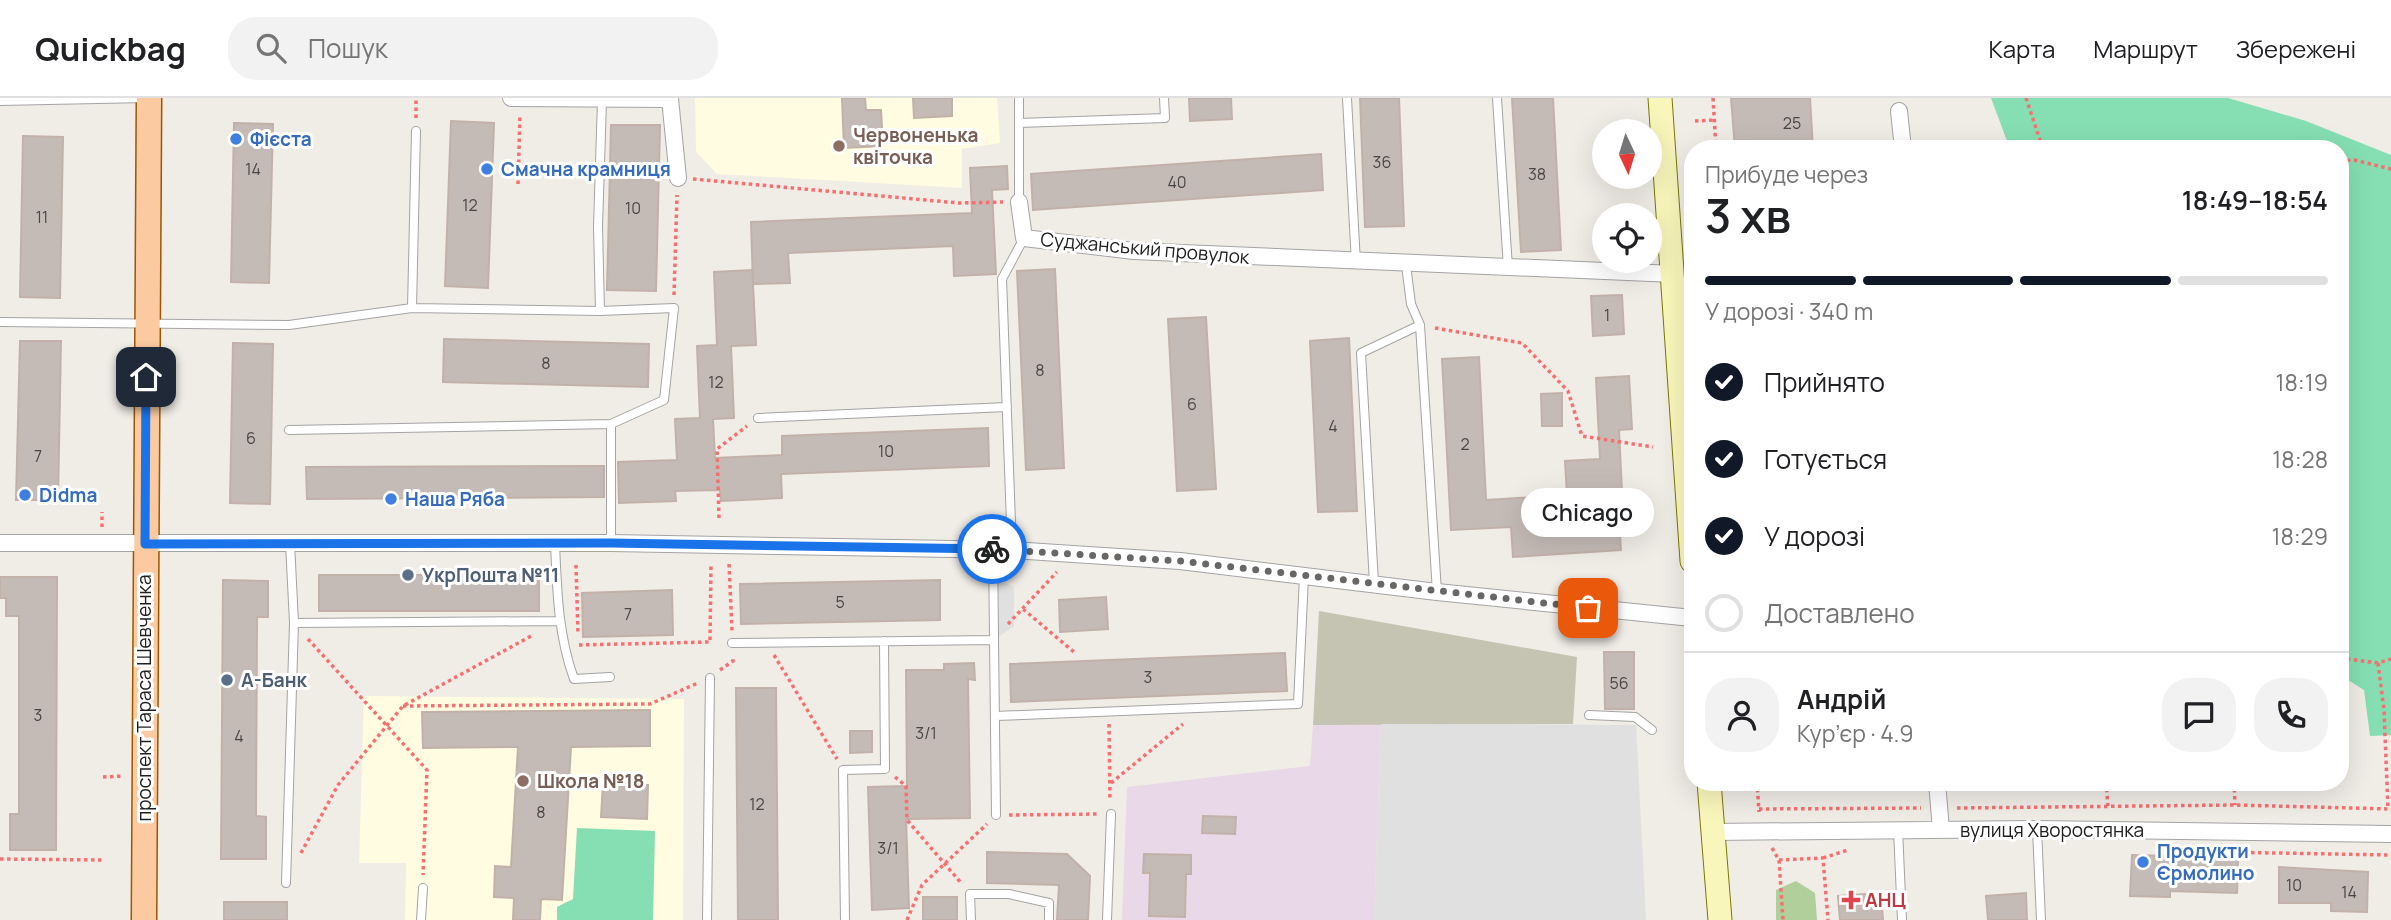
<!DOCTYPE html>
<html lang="uk">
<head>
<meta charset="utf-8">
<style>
  :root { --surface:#fff; --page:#f2f2f2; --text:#202124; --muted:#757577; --line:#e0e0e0; --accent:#111827 }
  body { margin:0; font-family:Manrope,sans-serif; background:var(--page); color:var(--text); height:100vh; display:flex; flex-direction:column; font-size:26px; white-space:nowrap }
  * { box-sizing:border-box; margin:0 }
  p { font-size:23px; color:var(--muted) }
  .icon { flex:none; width:38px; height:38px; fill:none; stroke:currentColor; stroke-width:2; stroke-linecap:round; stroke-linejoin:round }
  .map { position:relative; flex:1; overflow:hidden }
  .drawer { position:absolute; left:1684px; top:42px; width:665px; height:651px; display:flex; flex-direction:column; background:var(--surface); border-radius:28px; box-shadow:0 7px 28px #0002 }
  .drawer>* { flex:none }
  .needle { width:46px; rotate:176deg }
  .controls { position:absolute; left:1592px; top:21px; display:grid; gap:14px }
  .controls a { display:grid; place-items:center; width:70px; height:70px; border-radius:50%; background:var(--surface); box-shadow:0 7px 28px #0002; font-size:35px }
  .pin { position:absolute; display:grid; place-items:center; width:60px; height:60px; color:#fff; margin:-30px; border-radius:14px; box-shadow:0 4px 10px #0006 }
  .courier { position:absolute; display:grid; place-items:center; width:70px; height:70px; margin:-35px; border:5px solid #1a73e8; border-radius:50%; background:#fff; color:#222; box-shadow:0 2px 9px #0007 }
  .bubble { position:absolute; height:49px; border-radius:24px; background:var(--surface); box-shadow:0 7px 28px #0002; font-size:23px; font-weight:600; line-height:49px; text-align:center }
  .head em { font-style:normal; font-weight:600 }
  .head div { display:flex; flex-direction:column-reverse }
  .head { display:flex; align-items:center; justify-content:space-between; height:119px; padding:0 21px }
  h1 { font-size:46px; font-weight:600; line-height:52px }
  .bar { display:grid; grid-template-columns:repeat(4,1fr); gap:10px 7px; align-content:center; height:84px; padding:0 21px }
  .bar i { height:9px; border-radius:5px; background:var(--line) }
  .bar .on { background:var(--accent) }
  .bar p { grid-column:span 4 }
  .line { display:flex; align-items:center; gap:18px; padding:0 21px; border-top:2px solid var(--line) }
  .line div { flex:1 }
  .round { display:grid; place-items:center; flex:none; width:74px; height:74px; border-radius:28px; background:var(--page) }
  ol { padding:0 21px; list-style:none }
  li { display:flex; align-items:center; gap:21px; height:77px }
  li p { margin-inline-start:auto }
  li .icon { padding:7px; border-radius:50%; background:var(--accent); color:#fff; stroke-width:4 }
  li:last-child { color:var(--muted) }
  li i { width:38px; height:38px; border:4px solid var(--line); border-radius:50% }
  header { display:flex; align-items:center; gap:42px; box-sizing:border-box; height:98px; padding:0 35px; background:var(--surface); border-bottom:2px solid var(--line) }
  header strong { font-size:33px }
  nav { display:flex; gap:38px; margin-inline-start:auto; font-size:24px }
  .search { width:490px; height:63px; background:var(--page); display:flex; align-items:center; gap:18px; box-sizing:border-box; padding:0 24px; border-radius:28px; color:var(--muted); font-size:26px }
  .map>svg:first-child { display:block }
</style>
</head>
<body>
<header>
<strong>Quickbag</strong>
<div class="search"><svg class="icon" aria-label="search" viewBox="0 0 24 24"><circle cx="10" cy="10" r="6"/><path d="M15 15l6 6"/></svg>Пошук</div>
<nav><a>Карта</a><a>Маршрут</a><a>Збережені</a></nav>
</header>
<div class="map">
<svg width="2391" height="822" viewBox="0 0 2391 822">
  <rect width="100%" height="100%" fill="#f0ece6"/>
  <path fill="#e9d8e8" d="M1381,626L1374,822H1122L1127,689L1310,668L1313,627Z"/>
  <path fill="#fffce1" d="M695,0H997L1000,45L962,51V90L717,76L696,54Z
    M364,598L684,601L683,822H405L406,765H359Z"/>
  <path fill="#c5c3b2" d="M1319,513L1577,559L1573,626L1313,627Z"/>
  <path fill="#b0cf9b" d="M1796,783L1815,795L1817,822H1776V792Z"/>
  <path fill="#85dfb2" d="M1991,0H2228L2306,23L2391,57V637L2370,638L2364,592L2340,577V51H2010Z
    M577,730L655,733L653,822H557V809L573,801Z"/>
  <path fill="#e0e0e0" d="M993,479L1014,489V528L994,542Z
    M1381,626L1636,627L1646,822H1374Z"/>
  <path fill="#c5bbb6" stroke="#c2b1a9" stroke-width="2" d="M842,0H865L866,12H881L883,48L844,50Z
    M913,0H952V18L914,20Z
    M1189,0H1231L1232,21L1190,23Z
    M1360,0H1399L1404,128L1365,129Z
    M1512,0H1553L1561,152L1521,154Z
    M1731,0H1810L1813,51H1735Z
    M451,23L494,25L488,190L445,188Z
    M234,25L273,26L269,185L231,184Z
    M611,27H660L656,193L607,192Z
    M23,38L63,39L60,200L20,199Z
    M1321,56L1323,92L1033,112L1031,76Z
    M1007,68L1008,91L992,92L996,176L954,178L953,148L788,155L790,185L753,186L756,247L731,248L734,320L713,321L715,360L782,357V338L988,330L989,368L781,376L782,400L721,403L720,392L675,393L676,403L619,405L618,364L677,362L675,321L700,320L697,248L717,247L714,174L753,172V186L751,124L972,115L970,70Z
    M1055,171L1064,370L1026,372L1017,173Z
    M1622,197L1624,236L1593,238L1591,198Z
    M1206,219L1216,391L1177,393L1168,221Z
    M1349,240L1357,413L1318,414L1310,243Z
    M444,241L649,246L648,289L443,284Z
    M20,243H61L58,402H16Z
    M233,245L273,246L270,406L230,405Z
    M1479,259L1486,402L1567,397L1565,363L1600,361L1596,280L1629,278L1632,331L1619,332L1622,394H1617L1621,452L1513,459L1511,429L1451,432L1442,261Z
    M1562,295V328H1542L1541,296Z
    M604,368V399L307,401L306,369Z
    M319,477H539V513H319Z
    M0,479H57L56,752H10V716H19V518H6V500H0Z
    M223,482L268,483V519H257L256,718L266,719V761H221Z
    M940,482V522L741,526L740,486Z
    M672,492L673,537L583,539L582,495Z
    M1106,499L1108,531L1060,534L1059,502Z
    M1604,554H1634V611H1605Z
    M1285,555L1287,593L1011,604L1010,566Z
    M974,565L975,582L968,581L970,720L906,721L909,810L872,812L868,689L907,688L906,572H944V566Z
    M736,590H776L778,822H738Z
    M650,612V648L571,649L562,802L541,801L540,822H513L514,800L494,799L495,768L511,769L518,649L423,650L422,614Z
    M850,633H872V654L850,655Z
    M603,685L648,687L647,721L601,719Z
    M1203,718L1236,719L1235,736L1202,735Z
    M987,754L1067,756L1090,778L1088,822H1057L1059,787L987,785Z
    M1144,756L1191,757V776H1186L1185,819L1149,818L1150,775H1143Z
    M2132,757L2238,760L2237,795L2170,793V799L2130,798Z
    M2279,769L2368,774L2367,814L2331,813V805H2279Z
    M1881,795L1883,822H1840L1838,798Z
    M2026,795L2027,822H1988L1986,798Z
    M923,799H957V822H923Z
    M224,804H287V822H224Z"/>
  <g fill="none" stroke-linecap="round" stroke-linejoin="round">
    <g stroke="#a4a4a4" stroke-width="10">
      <path id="lane" d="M1347,0L1356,165
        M1497,0L1508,170
        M0,3L147,0
        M1019,25V0
        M1019,104V25L1165,20L1164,0
        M1406,167L1411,206L1420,227L1437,494
        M412,210L416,33
        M600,213L598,129L602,2
        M0,224L289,227L412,210L600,213L674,210L664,302L611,326V445
        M758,320L1007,309
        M289,332L611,326
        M555,445C557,492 558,537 574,581L610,579
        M993,451L996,717
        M1012,452L1002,181L1024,140
        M1374,485L1361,255L1420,227
        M294,525L559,523
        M732,545L994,542
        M1589,617L1635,619L1652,632
        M996,618L1298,606L1304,478
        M1898,731L1902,822
        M2037,731L2041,822
        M286,785L294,525L290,445
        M421,822L423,790
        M707,822L710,580
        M845,822L843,672L885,671L884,543
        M971,822L970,796H1009L1049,805V822
        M1107,822L1111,716"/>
    </g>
    <g stroke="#a4a4a4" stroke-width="18">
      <path id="street" d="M511,0L670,1L678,80
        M1899,13L1903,51
        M1019,104L1024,140L1134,153L1674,176
        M0,445H611L1012,452L1180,463L1437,494L1692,520
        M1937,684L1941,732
        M1712,734L2037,731L2391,736"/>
    </g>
    <g stroke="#787806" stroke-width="25">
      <path id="secondary" d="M1660,0L1692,463
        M1709,684L1720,822"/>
    </g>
    <g stroke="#9b5701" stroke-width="27">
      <path id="primary" d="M144,822L149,0"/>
    </g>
    <path stroke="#f96f70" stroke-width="3.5" stroke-dasharray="3.5 3.5" stroke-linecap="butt" d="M1713,0L1716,51
      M2026,0L2043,51
      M416,20V0
      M1695,23L1715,22
      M2340,63L2354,62L2391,71
      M693,81L959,105L1003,104
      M518,86L520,16
      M674,197L677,97
      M1435,230L1522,245L1568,293L1582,338L1653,349
      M719,420L717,351L747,328
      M102,429V414
      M729,466L732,533
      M576,467L578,536
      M1023,511L1074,554
      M1008,526L1057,474
      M308,541L427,672L423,777
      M579,547L710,544L711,465
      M774,557L837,661
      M2340,560L2378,565L2391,561
      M2378,565L2384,612L2388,711
      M720,572L733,563V559
      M403,608L650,606L698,585
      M1109,626L1110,702
      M103,679L124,678
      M895,679L906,688L907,722L962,786
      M1757,684L1759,714
      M2106,684L2108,708
      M2234,684L2235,707
      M1111,685L1183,626
      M1957,710L2235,707L2391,711
      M1759,711L1921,710
      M1009,717L1099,716
      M1772,750L1779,762L1783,822
      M2160,753L2391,757
      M301,755L338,687L403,608L533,537
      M1823,760L1848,752
      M0,761L104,762
      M1779,762L1823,760L1828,822
      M907,822L922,787L987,726"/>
    <use href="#lane" stroke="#fff" stroke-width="8"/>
    <use href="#street" stroke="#fff" stroke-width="16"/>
    <use href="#secondary" stroke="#f9f6bb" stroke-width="23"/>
    <use href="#primary" stroke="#fbcaa0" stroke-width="24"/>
  </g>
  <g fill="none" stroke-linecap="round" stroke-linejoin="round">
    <path stroke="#696765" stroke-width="7" stroke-dasharray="0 12.6" d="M992,451L1180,463L1588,510"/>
    <path stroke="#1a73e8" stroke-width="9" d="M146,279L145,446L611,445L992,451"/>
  </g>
  <g fill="#3f7fe0" stroke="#fff" stroke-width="2.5">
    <circle cx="236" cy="41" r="7"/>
    <circle cx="487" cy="71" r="7"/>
    <circle cx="25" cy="397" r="7"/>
    <circle cx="391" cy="401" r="7"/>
    <circle cx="2143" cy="764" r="7"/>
  </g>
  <g fill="#8d6e63" stroke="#fff" stroke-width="2.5">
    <circle cx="839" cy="48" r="7"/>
    <circle cx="523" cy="683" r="7"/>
  </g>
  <g fill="#5c6f8a" stroke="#fff" stroke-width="2.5">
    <circle cx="408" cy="477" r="7"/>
    <circle cx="227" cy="582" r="7"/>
  </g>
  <path fill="#e0444e" stroke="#fff" stroke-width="2.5" d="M1847.5 791.5h7v7h7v7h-7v7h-7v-7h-7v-7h7z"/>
  <g text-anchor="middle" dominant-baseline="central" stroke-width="6" stroke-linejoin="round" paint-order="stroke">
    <g font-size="16" fill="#494746">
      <text x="1792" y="25">25</text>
      <text x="1382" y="64">36</text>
      <text x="253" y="71">14</text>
      <text x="1537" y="76">38</text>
      <text x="1177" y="84">40</text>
      <text x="470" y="107">12</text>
      <text x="633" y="110">10</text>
      <text x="42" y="119">11</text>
      <text x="1607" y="217">1</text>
      <text x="546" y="265">8</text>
      <text x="1040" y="272">8</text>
      <text x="716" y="284">12</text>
      <text x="1192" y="306">6</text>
      <text x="1333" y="328">4</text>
      <text x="251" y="340">6</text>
      <text x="1465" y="346">2</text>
      <text x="886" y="353">10</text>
      <text x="38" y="358">7</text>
      <text x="840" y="504">5</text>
      <text x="628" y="516">7</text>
      <text x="1148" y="579">3</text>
      <text x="1619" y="585">56</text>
      <text x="38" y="617">3</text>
      <text x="926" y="635">3/1</text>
      <text x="239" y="638">4</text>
      <text x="757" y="706">12</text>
      <text x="541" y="714">8</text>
      <text x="888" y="750">3/1</text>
      <text x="2294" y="787">10</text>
      <text x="2349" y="794">14</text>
    </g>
    <g font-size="19" font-weight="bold" fill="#785e54" stroke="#fff" text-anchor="start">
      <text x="853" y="37">Червоненька<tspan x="853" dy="22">квіточка</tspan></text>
      <text x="537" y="683">Школа №18</text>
    </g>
    <g font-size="19" font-weight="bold" fill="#366cbe" stroke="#fff" text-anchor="start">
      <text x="250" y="41">Фієста</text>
      <text x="501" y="71">Смачна крамниця</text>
      <text x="39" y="397">Didma</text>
      <text x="405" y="401">Наша Ряба</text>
      <text x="2157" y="753">Продукти<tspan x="2157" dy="22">Єрмолино</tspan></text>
    </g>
    <g font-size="19" fill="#202020" stroke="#fff">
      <text transform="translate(1145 150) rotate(5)">Суджанський провулок</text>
      <text transform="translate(144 600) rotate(-90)">проспект Тараса Шевченка</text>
      <text x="2052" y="732">вулиця Хворостянка</text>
    </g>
    <g font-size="19" font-weight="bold" fill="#4e5e75" stroke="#fff" text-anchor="start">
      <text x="422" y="477">УкрПошта №11</text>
      <text x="241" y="582">А-Банк</text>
    </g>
    <g font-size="19" font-weight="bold" fill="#be3a42" stroke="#fff" text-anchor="start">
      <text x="1865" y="802">АНЦ</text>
    </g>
  </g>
</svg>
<div class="controls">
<a><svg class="needle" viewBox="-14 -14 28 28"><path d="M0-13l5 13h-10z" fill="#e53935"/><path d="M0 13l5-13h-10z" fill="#757577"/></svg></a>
<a><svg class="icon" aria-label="locate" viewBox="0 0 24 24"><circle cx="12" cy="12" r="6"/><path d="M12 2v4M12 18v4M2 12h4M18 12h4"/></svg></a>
</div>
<div class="pin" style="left:1588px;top:510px;background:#ea580c"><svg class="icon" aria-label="bag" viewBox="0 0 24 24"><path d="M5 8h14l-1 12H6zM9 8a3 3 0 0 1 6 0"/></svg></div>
<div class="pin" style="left:146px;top:279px;background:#1f2937"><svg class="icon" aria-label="home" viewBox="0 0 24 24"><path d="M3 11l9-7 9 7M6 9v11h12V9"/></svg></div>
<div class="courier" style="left:992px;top:451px"><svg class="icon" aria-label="bike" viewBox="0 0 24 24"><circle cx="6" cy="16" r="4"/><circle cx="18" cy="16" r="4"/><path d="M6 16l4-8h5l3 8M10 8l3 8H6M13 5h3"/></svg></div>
<div class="bubble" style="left:1521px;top:390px;width:133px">Chicago</div>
<section class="drawer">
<div class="head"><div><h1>3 хв</h1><p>Прибуде через</p></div><em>18:49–18:54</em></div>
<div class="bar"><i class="on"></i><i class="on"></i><i class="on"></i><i></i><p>У дорозі · 340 m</p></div>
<ol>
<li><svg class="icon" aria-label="check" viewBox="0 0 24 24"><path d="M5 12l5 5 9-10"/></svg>Прийнято<p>18:19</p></li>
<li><svg class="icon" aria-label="check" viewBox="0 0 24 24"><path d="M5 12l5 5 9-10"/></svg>Готується<p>18:28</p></li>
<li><svg class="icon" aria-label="check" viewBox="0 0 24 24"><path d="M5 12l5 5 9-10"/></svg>У дорозі<p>18:29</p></li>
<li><i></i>Доставлено</li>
</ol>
<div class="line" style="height:126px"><a class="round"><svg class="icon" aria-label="person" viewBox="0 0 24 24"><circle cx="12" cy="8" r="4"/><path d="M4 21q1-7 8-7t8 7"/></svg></a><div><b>Андрій</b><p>Кур’єр · 4.9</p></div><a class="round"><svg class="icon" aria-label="chat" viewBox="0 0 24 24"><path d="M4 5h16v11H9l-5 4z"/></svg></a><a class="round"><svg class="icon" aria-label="phone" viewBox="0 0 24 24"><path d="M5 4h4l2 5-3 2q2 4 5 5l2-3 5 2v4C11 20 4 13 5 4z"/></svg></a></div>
</section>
</div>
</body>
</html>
